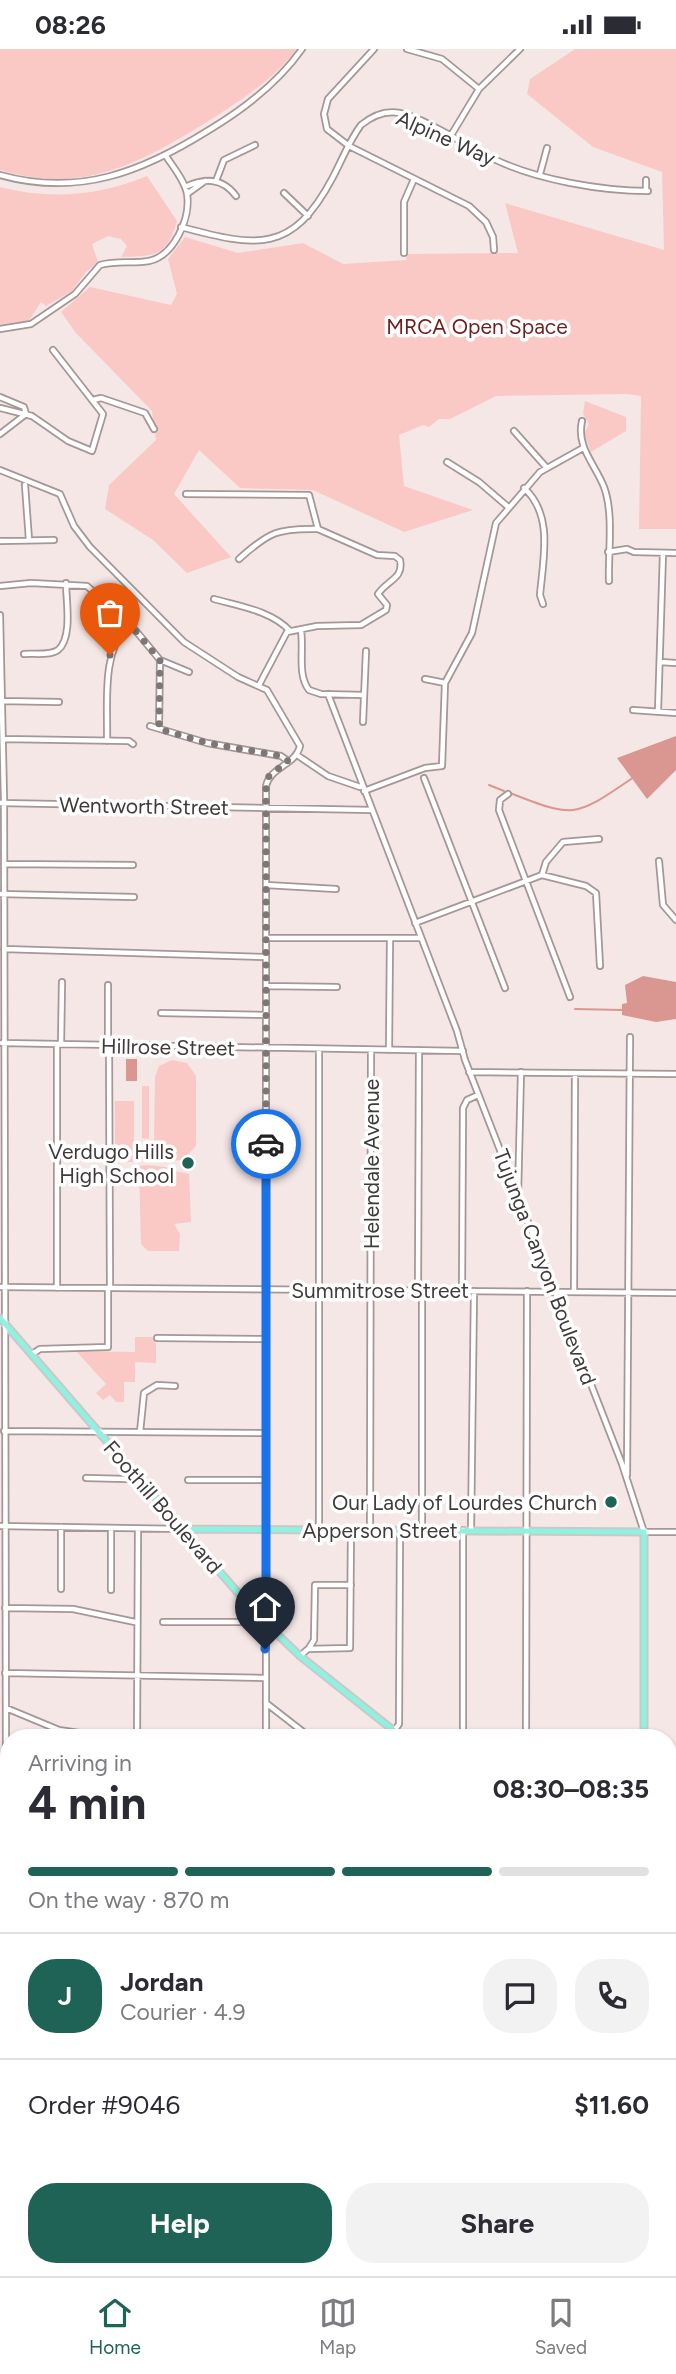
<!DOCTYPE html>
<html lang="en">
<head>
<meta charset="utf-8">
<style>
  :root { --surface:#fff; --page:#f2f2f3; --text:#2b2b33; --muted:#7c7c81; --line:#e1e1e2; --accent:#1e6355 }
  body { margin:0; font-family:Figtree,sans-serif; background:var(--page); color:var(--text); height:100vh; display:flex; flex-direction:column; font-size:26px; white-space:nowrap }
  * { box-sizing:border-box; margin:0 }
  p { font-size:23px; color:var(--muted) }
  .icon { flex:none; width:38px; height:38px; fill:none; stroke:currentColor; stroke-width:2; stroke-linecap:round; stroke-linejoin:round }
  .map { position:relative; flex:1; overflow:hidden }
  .drawer { position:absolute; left:0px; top:1680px; width:677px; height:548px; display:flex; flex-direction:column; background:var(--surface); border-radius:28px 28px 0 0; box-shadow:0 2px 5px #0004 }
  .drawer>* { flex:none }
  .pin { position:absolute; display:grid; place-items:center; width:60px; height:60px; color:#fff; margin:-72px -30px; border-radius:50% 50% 50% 0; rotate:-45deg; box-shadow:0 0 7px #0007 }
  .pin .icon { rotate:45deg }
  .courier { position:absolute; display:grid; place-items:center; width:70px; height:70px; margin:-35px; border:5px solid #1a73e8; border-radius:50%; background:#fff; color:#222; box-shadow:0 2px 9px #0007 }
  .headline em { font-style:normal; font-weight:700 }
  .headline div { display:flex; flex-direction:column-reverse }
  .headline { display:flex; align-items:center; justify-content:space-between; height:119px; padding:0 28px }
  h1 { font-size:46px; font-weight:700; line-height:52px }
  .bar { display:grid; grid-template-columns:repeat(4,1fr); gap:10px 7px; align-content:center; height:84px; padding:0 28px }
  .bar i { height:9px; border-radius:5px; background:var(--line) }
  .bar .current { background:var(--accent) }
  .bar p { grid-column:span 4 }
  .line { display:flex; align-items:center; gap:18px; padding:0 28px; border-top:2px solid var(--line) }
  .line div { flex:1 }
  .round { display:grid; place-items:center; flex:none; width:74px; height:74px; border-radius:28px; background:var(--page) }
  .cta { display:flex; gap:14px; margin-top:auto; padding:14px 28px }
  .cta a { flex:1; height:80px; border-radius:28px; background:var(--accent); color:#fff; font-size:28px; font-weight:700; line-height:80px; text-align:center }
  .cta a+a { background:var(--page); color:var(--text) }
  .status { display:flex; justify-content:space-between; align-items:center; height:49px; padding:0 35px; background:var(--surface); direction:ltr }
  .status svg { height:19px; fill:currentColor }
  .tab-bar { display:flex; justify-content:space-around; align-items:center; height:98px; border-top:2px solid var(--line); background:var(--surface); font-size:19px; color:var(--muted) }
  .tab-bar a { display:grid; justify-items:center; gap:4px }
  .tab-bar .current { color:var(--accent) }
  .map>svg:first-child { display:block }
</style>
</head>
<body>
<div class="status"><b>08:26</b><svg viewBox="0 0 49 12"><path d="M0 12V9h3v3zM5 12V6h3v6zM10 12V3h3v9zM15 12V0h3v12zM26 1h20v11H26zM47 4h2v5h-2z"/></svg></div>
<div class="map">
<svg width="676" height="2227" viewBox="0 0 676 2227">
  <rect width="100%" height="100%" fill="#f5e7e6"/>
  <path fill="#fac9c5" d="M0,0H297C273,31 240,52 207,73C138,115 83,146 0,121Z
    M575,0H676V480H639L641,347L627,345L496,347L450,370H439L429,378L423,376L399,386L404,437L473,461L404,483L313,441L240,439L199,401L174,445L231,508L187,524L153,491L105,460L109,436L156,391L152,362L76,284L61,263L90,238L171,256L177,245L168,210L185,188L238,204L303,194L343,215L406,211L407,205L518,204L505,154L664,201L662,123L593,98L527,45L530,30Z
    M147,127L177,172C167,208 155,207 121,208L127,197L121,190L108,187L92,195L98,213L86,223L72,242L46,257L41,253L28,273L0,277V138C50,151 99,147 147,127Z
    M585,352L626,368V382L591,403L584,384L589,375L583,365Z
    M172,1011L187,1014L196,1027V1097L183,1111L172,1112L162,1107L154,1093L155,1028L159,1017Z
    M142,1037H149V1090L142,1089Z
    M115,1052H134V1113H115Z
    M147,1116L175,1119V1122L189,1125L191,1173L174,1175L180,1185L179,1202H148L141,1195L139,1117Z
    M135,1288H152L156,1295V1314L135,1313V1333H124V1353H116L110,1346L103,1351L96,1344L106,1335L76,1302L135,1303Z
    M0,1782H9V2219H507L497,2227H0Z
    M669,2093L676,2101V2147H669Z
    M676,2187V2220L669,2219V2190Z"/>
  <path fill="#da9691" d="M676,687V721L647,750L617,709Z
    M643,927L676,933V970L656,973L622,966V955L627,954L625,936Z
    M126,1010H137V1032H126Z"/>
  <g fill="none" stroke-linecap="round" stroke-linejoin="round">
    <path stroke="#da9691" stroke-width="2" d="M489,736L504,742
      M510,744C576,770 575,768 634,728
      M575,960L622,961
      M668,1962L676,1968"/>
    <g stroke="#a49796" stroke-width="8">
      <path id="minor" d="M374,0L328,50L324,65L327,80L349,97L469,157L486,173L493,188L494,201
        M407,0L442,10L479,40
        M450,88L479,40L520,0
        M540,125L547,99
        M0,126C79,148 142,123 209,81C244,60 278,34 302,0
        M216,132L224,111L255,96
        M185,138C204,129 222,128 236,147
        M646,142V131
        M284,144L308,167
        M187,145L205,132
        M181,178C256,198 292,206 333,128C342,111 349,92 361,76C372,67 385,61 400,64C430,71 467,98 496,111C538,131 602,142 648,142
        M404,204V153L414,130
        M0,280L31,275L75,245L100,216C117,211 133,215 149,212C174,207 191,169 187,145C185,132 173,118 166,107
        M0,348L24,358L26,365
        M93,351L101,349L145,364L154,380
        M0,359L32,367L68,392L92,402L103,365L53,301
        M582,372C576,398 595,415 604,438C614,465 608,503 609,532
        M514,382L546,418
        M0,385L26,365
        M447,413L479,433L507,457
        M0,421L60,445L74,477L90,498L184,593L238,628L267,641L300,697C296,716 270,718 266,737V1559L249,1573H163
        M25,436L29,491
        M524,439C554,466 543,510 540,546L543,555
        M186,445L309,446L318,480L377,506L395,507L400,511C404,530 387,531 378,545L387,556L386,561L361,576L317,577L287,583L259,636
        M0,492L54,491
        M608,503L627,500L634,503L676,504
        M239,510C269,483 278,479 318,480
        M0,537L31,534L87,537L131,576L160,611L189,623
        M214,550C239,557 272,562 290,582
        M0,566L4,749L6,1718
        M301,582C304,600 297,626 309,641L321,645L364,646
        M24,605C33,604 50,607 58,601C73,589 66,551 66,534
        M660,613L676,614
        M425,630L445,634
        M328,645L457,982L465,1011L622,1415L644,1483H676
        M1,652L59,653
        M633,661L676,664
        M658,662L663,504
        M363,673L366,602
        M150,677L207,694L281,707L288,712
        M159,679L160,611
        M3,690L129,692L133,695
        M107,692C108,651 101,607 128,573
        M297,706L328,727L360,738
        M424,729L505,939
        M364,742L425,719L442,717L445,634L472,584L496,474L540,423L583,399
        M508,745L500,751L499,761L570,948
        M0,754L372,761
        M659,812L663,856L676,871
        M4,815L133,816
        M542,826L546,813L563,793L599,790
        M266,836L336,840
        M0,845L134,848
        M415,874L542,826L586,837L596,844L600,917
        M266,889H420
        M4,900L266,908
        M266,937L337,938
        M161,964L266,966
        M2,994L463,1002
        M57,995V1239
        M61,995L62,933
        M108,996V936
        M109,996L110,1239
        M319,1001V1480
        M389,1001L390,890
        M469,1023L676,1025
        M518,1147L521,1023
        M0,1238L676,1244
        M418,1242L419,1001
        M422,1242V1481
        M462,1242L463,1059L467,1051L478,1046
        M574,1243L575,1024
        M157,1289L266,1290
        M32,1305L40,1300L108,1298V1239
        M4,1382L266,1384
        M140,1383L144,1344L157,1336L175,1337
        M627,1426L630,988
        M86,1429L127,1430L134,1425
        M188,1431H266
        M0,1477L182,1480
        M111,1479V1541
        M370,1481L371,1001
        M471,1481L474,1242
        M61,1540V1478
        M5,1559L73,1560L135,1573
        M309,1599L314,1591L315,1536H351
        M300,1607L308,1600L350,1599L351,1481
        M5,1624L265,1629
        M266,1654L311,1689
        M6,1659L59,1681L79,1684L266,1687
        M394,1682L399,1675L400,1481
        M137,1688L138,1480
        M266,1688V1593L274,1582
        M463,1689V1481
        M526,1689L527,1242
        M0,1717L9,1718
        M668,1723H676
        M668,1869L676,1862
        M668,1913L676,1916
        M668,1988L676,1989
        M668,2013H676
        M668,2083L676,2081
        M668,2166H671
        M579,2219L580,2227
        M513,2227L522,2219"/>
    </g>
    <g stroke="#cac8c8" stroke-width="9">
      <path id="major" d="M0,1269L258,1567L300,1607L403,1689
        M182,1480L644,1483V1689
        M668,1798L676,1808
        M668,1892L676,1899"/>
    </g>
    <use href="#minor" stroke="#fff" stroke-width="4.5"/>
    <use href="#major" stroke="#8ff2df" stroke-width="5"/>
  </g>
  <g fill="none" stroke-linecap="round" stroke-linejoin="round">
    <path stroke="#7f7776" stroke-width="7" stroke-dasharray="0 12.6" d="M110,606L115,592L128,573L160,611L159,680L207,694L281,707L288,712L269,727L266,737V1095"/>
    <path stroke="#1a73e8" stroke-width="9" d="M265,1600L266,1591L274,1583L258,1567L266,1559V1095"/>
  </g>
  <g fill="#1e6355" stroke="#fff" stroke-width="2.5">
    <circle cx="188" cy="1114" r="7"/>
    <circle cx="611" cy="1453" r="7"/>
  </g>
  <g text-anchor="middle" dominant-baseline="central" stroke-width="7" stroke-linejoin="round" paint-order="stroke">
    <g font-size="21" fill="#403a3a" stroke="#fff">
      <text transform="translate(446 89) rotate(24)">Alpine Way</text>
      <text transform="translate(144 757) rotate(1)">Wentworth Street</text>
      <text transform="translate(168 998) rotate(1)">Hillrose Street</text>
      <text transform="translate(371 1115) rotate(-90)">Helendale Avenue</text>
      <text transform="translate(545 1218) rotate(69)">Tujunga Canyon Boulevard</text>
      <text x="380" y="1241">Summitrose Street</text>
      <text transform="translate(163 1458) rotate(49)">Foothill Boulevard</text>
      <text x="380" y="1481">Apperson Street</text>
    </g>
    <g font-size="21" fill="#6f1e20" stroke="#fff">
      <text x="477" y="277">MRCA Open Space</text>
    </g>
    <g font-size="21" fill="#403a3a" stroke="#fff" text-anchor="end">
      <text x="174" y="1102">Verdugo Hills<tspan x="174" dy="24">High School</tspan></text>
      <text x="597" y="1453">Our Lady of Lourdes Church</text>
    </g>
  </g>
</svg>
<div class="pin" style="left:110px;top:606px;background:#ea580c"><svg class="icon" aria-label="bag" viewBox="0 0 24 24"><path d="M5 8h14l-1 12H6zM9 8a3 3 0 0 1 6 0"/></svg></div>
<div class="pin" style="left:265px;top:1600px;background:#1f2937"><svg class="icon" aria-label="home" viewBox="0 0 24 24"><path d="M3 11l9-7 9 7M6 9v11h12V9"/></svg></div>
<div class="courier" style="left:266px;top:1095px"><svg class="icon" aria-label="car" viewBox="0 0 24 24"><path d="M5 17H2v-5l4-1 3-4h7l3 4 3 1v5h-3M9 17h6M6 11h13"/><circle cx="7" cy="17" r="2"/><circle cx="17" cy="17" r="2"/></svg></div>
<section class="drawer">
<div class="headline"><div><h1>4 min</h1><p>Arriving in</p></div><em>08:30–08:35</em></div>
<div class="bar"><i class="current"></i><i class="current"></i><i class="current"></i><i></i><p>On the way · 870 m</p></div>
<div class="line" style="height:126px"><b class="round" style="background:var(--accent);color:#fff">J</b><div><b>Jordan</b><p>Courier · 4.9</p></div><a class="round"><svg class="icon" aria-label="chat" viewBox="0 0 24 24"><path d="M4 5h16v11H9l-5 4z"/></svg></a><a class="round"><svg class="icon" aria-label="phone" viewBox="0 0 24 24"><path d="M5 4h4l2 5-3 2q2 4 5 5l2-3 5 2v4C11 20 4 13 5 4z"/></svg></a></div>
<div class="line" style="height:91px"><div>Order #9046</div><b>$11.60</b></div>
<div class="cta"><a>Help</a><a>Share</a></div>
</section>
</div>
<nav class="tab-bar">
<a class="current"><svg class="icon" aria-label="home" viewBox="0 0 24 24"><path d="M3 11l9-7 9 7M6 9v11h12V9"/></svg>Home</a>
<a><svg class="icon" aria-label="map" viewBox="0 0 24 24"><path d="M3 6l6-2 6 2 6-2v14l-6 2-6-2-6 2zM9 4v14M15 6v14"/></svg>Map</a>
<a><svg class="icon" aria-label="saved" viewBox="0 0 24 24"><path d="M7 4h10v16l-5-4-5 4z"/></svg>Saved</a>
</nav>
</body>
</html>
